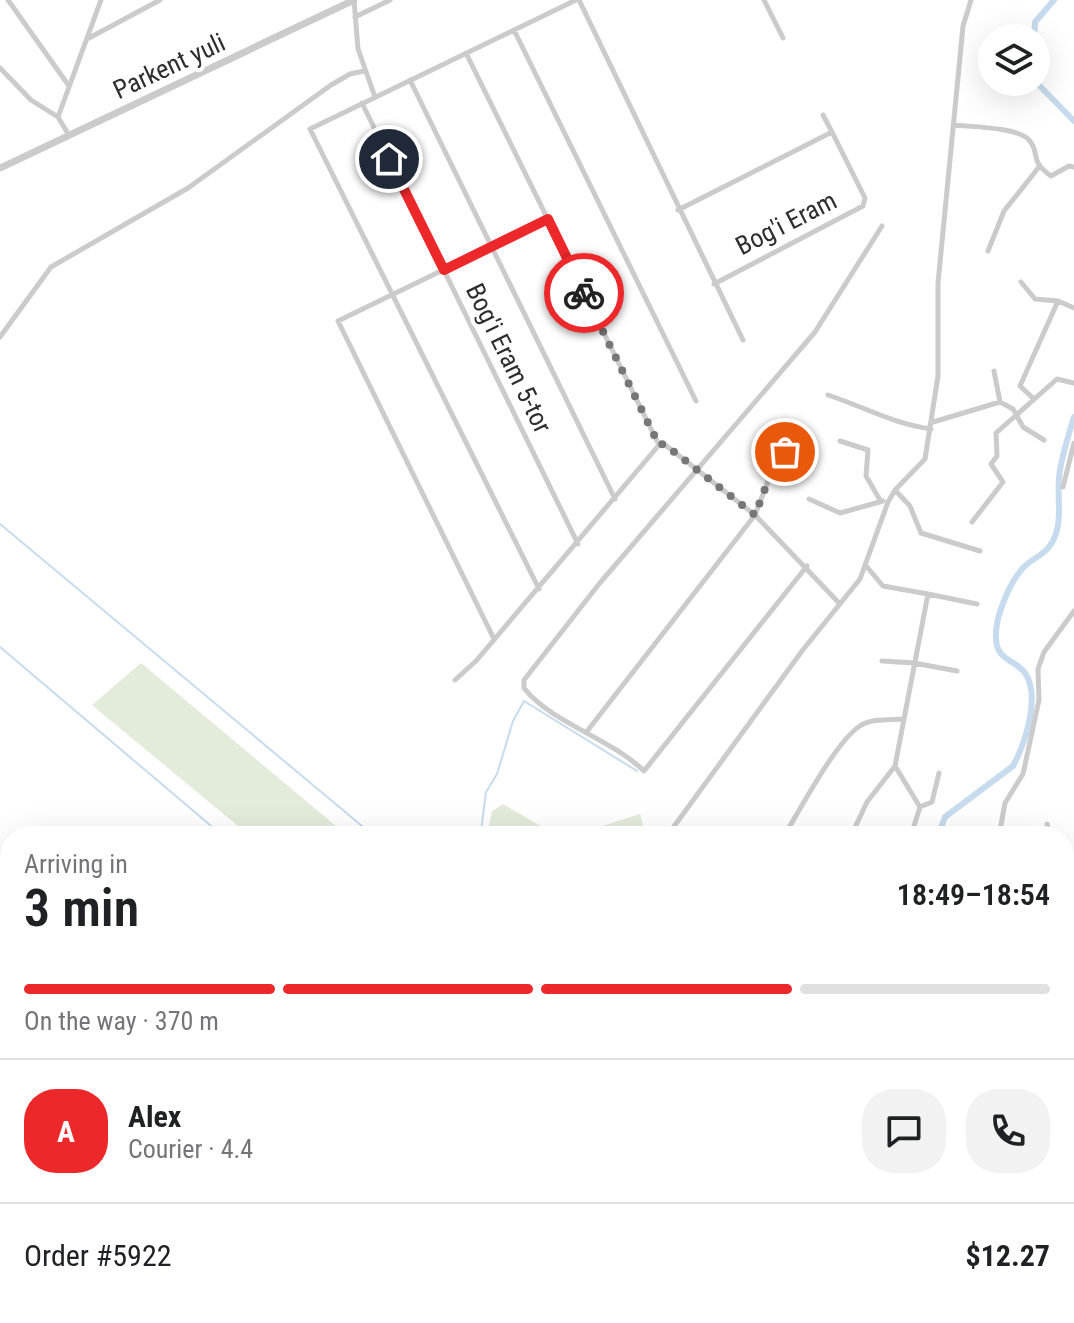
<!DOCTYPE html>
<html lang="en">
<head>
<meta charset="utf-8">
<style>
  :root { --surface:#fff; --page:#f2f2f2; --text:#202124; --muted:#757577; --line:#e0e0e0; --accent:#ec282b }
  body { margin:0; font-family:"Roboto Condensed",sans-serif; background:var(--page); color:var(--text); height:100vh; display:flex; flex-direction:column; font-size:30px; white-space:nowrap }
  * { box-sizing:border-box; margin:0 }
  p { font-size:26px; color:var(--muted) }
  .icon { flex:none; width:44px; height:44px; fill:none; stroke:currentColor; stroke-width:2; stroke-linecap:round; stroke-linejoin:round }
  .map { position:relative; flex:1; overflow:hidden }
  .panel { position:absolute; left:0px; top:826px; width:1074px; height:498px; display:flex; flex-direction:column; background:var(--surface); border-radius:32px 32px 0 0; box-shadow:0 8px 32px #0002 }
  .panel>* { flex:none }
  .tools { position:absolute; left:978px; top:24px; display:grid; gap:16px }
  .tools a { display:grid; place-items:center; width:72px; height:72px; border-radius:50%; background:var(--surface); box-shadow:0 8px 32px #0002; font-size:40px }
  .pin { position:absolute; display:grid; place-items:center; width:68px; height:68px; color:#fff; margin:-34px; border:4px solid #fff; border-radius:50%; box-shadow:0 2px 8px #0007 }
  .courier { position:absolute; display:grid; place-items:center; width:80px; height:80px; margin:-40px; border:6px solid #ec282b; border-radius:50%; background:#fff; color:#222; box-shadow:0 2px 10px #0007 }
  .head em { font-style:normal; font-weight:600 }
  .head div { display:flex; flex-direction:column-reverse }
  .head { display:flex; align-items:center; justify-content:space-between; height:136px; padding:0 24px }
  h1 { font-size:52px; font-weight:600; line-height:60px }
  .bar { display:grid; grid-template-columns:repeat(4,1fr); gap:12px 8px; align-content:center; height:96px; padding:0 24px }
  .bar i { height:10px; border-radius:6px; background:var(--line) }
  .bar .active { background:var(--accent) }
  .bar p { grid-column:span 4 }
  .line { display:flex; align-items:center; gap:20px; padding:0 24px; border-top:2px solid var(--line) }
  .line div { flex:1 }
  .round { display:grid; place-items:center; flex:none; width:84px; height:84px; border-radius:32px; background:var(--page) }
  .map>svg:first-child { display:block }
</style>
</head>
<body>
<div class="map">
<svg width="1074" height="1323" viewBox="0 0 1074 1323">
  <rect width="100%" height="100%" fill="#fff"/>
  <path fill="#e3ecdb" d="M141,663L348,836H250L92,705Z
    M503,804L558,836H487L492,811Z
    M640,814L646,836H571Z"/>
  <g fill="none" stroke-linecap="round" stroke-linejoin="round">
    <path stroke="#c6dbed" stroke-width="2" d="M0,524L374,836
      M0,647L223,836
      M477,836L481,831L486,792L497,774L513,721L524,701L637,771
      M948,1314L959,1323"/>
    <path stroke="#c6dbed" stroke-width="6" d="M1034,38L1035,22L1054,0
      M1036,82L1074,121
      M938,836L945,817L1013,766C1025,744 1041,696 1025,673C1013,657 994,662 996,632C997,613 1011,579 1025,566C1032,559 1043,555 1049,547C1066,526 1055,494 1060,470C1063,452 1069,434 1074,417
      M1064,1018L1074,1036
      M1064,1166L1074,1140
      M973,1323L974,1314"/>
    <path stroke="#cbcbcb" stroke-width="5" d="M8,0L69,86
      M354,0L358,49L375,97
      M579,0L743,340
      M764,0L783,38
      M355,17L390,0
      M514,30L696,401
      M89,38L160,0
      M466,53L659,445
      M0,68L31,100L58,117
      M410,80L615,499
      M362,103L578,544
      M823,115L832,132
      M954,125C971,127 1018,127 1029,140C1041,153 1028,160 1051,176L1069,166L1074,167
      M67,132L58,117L101,0
      M678,210L832,132L865,198L863,206L714,284
      M988,251L1004,211L1039,167
      M1021,282L1035,299L1058,301L1074,308
      M0,337L51,267L188,188L331,85L350,74L364,71
      M994,371L1000,402L1013,409L1023,427L1044,440
      M828,395C864,407 894,424 931,429
      M1034,399L1020,386L1058,301
      M933,422L1000,402
      M840,441L868,450L866,476L880,500
      M1063,487L1074,443
      M895,490L910,506L921,533L980,551
      M809,499L840,513L883,501
      M972,522L1003,482L991,464L997,456L996,433L1057,379L1074,383
      M807,566L644,771C610,738 550,722 524,688V680L599,584L815,332L882,226
      M539,589L310,129L576,0
      M928,594L977,604
      M494,639L338,321L548,219
      M882,661L914,663L957,671
      M455,680L476,661L659,445L664,444L755,515L840,604
      M588,730L755,515L768,481L785,452
      M895,766L920,807L914,826
      M920,807L932,802L939,773
      M1047,824L1049,836
      M667,836L802,651L860,579L888,502L895,490L925,459L938,376V283L963,26L971,0
      M784,836C800,810 836,741 860,726C871,718 890,720 903,719
      M851,836L867,802L895,766L928,594L883,586L867,567
      M999,836L1005,803L1023,774L1039,700L1038,669L1044,652L1074,611
      M1064,856L1074,861
      M1064,926L1074,933
      M1064,1000L1074,1010
      M1064,1203L1074,1208
      M842,1314L846,1323
      M588,1323L592,1314"/>
    <path stroke="#cbcbcb" stroke-width="7" d="M0,168L354,0"/>
  </g>
  <g fill="none" stroke-linecap="round" stroke-linejoin="round">
    <path stroke="#777" stroke-width="8" stroke-dasharray="0 14.4" d="M584,293L659,445L664,444L755,515L768,481L785,452"/>
    <path stroke="#ec282b" stroke-width="10" d="M389,159L444,270L548,219L584,293"/>
  </g>
  <g text-anchor="middle" dominant-baseline="central" stroke-width="8" stroke-linejoin="round" paint-order="stroke">
    <g font-size="26" fill="#2e2e2e" stroke="#fff">
      <text transform="translate(169 66) rotate(-25)">Parkent yuli</text>
      <text transform="translate(786 223) rotate(-27)">Bog'i Eram</text>
      <text transform="translate(509 358) rotate(64)">Bog'i Eram 5-tor</text>
    </g>
  </g>
</svg>
<div class="tools">
<a><svg class="icon" aria-label="layers" viewBox="0 0 24 24"><path d="M12 4l9 5-9 5-9-5zM3 14l9 5 9-5"/></svg></a>
</div>
<div class="pin" style="left:785px;top:452px;background:#ea580c"><svg class="icon" aria-label="bag" viewBox="0 0 24 24"><path d="M5 8h14l-1 12H6zM9 8a3 3 0 0 1 6 0"/></svg></div>
<div class="pin" style="left:389px;top:159px;background:#1f2937"><svg class="icon" aria-label="home" viewBox="0 0 24 24"><path d="M3 11l9-7 9 7M6 9v11h12V9"/></svg></div>
<div class="courier" style="left:584px;top:293px"><svg class="icon" aria-label="bike" viewBox="0 0 24 24"><circle cx="6" cy="16" r="4"/><circle cx="18" cy="16" r="4"/><path d="M6 16l4-8h5l3 8M10 8l3 8H6M13 5h3"/></svg></div>
<section class="panel">
<div class="head"><div><h1>3 min</h1><p>Arriving in</p></div><em>18:49–18:54</em></div>
<div class="bar"><i class="active"></i><i class="active"></i><i class="active"></i><i></i><p>On the way · 370 m</p></div>
<div class="line" style="height:144px"><b class="round" style="background:var(--accent);color:#fff">A</b><div><b>Alex</b><p>Courier · 4.4</p></div><a class="round"><svg class="icon" aria-label="chat" viewBox="0 0 24 24"><path d="M4 5h16v11H9l-5 4z"/></svg></a><a class="round"><svg class="icon" aria-label="phone" viewBox="0 0 24 24"><path d="M5 4h4l2 5-3 2q2 4 5 5l2-3 5 2v4C11 20 4 13 5 4z"/></svg></a></div>
<div class="line" style="height:104px"><div>Order #5922</div><b>$12.27</b></div>
</section>
</div>
</body>
</html>
